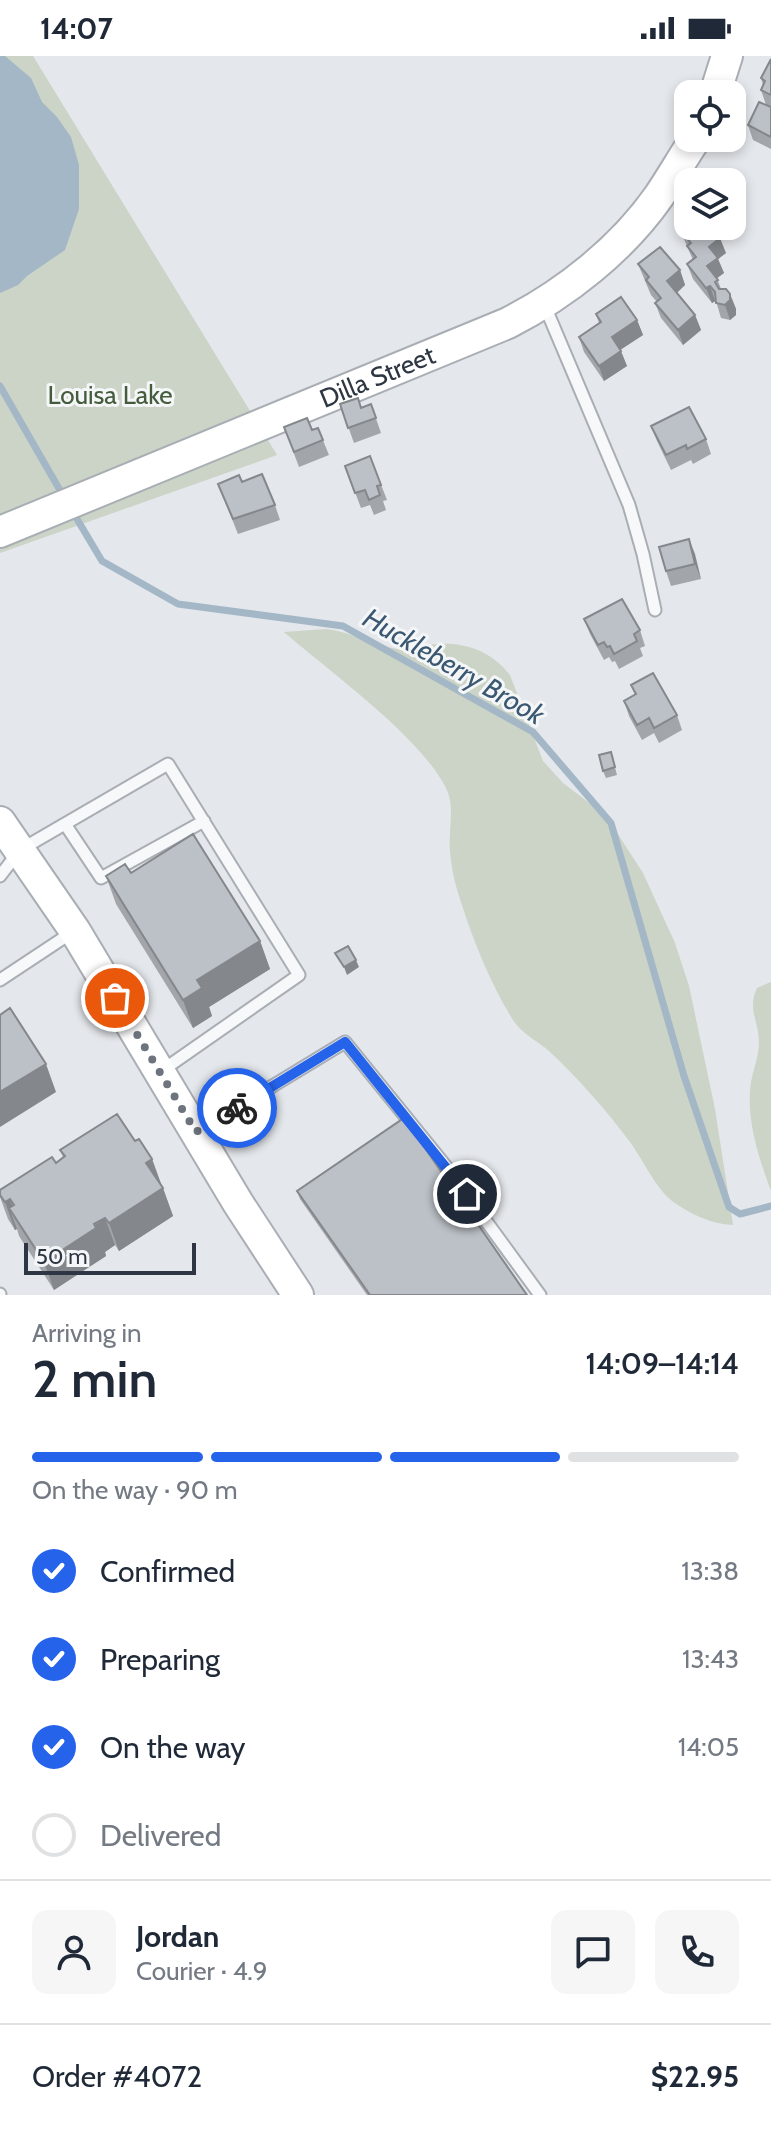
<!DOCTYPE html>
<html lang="en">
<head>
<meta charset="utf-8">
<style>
  :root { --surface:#fff; --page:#f6f6f7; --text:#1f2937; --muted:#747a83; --line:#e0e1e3; --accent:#2563eb }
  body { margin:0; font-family:Cabin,sans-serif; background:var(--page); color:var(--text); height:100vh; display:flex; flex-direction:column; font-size:30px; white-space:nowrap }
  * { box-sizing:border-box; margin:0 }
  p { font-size:26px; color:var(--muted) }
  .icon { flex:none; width:44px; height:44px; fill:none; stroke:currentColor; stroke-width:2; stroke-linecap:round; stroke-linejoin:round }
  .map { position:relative; height:1239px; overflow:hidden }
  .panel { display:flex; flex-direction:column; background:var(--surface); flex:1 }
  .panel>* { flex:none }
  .controls { position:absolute; left:674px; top:24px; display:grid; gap:16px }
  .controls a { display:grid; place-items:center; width:72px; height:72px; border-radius:16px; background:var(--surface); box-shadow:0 4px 12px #0003; font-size:40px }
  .scale { position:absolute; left:24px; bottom:20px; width:172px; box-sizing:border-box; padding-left:8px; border:4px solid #2d3642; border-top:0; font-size:22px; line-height:28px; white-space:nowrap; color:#2d3642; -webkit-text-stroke:6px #f4f6f8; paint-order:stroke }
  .pin { position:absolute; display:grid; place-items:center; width:68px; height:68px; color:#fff; margin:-34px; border:4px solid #fff; border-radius:50%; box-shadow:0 2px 8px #0007 }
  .courier { position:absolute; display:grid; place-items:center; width:80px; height:80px; margin:-40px; border:6px solid #2563eb; border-radius:50%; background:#fff; color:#222; box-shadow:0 2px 10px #0007 }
  .headline em { font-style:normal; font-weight:600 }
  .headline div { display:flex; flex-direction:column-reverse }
  .headline { display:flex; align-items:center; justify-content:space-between; height:136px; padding:0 32px }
  h1 { font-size:52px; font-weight:600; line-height:60px }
  .bar { display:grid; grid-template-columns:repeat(4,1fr); gap:12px 8px; align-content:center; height:96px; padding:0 32px }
  .bar i { height:10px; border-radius:6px; background:var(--line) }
  .bar .current { background:var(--accent) }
  .bar p { grid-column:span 4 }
  .line { display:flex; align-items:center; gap:20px; padding:0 32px; border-top:2px solid var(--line) }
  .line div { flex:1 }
  .round { display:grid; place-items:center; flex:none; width:84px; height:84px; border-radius:16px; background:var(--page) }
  ol { padding:0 32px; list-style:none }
  li { display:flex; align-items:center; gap:24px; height:88px }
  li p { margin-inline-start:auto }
  li .icon { padding:8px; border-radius:50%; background:var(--accent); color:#fff; stroke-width:4 }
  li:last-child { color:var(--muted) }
  li i { width:44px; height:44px; border:4px solid var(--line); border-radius:50% }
  .status { display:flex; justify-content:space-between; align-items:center; height:56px; padding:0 40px; background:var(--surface); direction:ltr }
  .status svg { height:22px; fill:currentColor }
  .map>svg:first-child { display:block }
</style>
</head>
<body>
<div class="status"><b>14:07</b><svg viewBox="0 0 49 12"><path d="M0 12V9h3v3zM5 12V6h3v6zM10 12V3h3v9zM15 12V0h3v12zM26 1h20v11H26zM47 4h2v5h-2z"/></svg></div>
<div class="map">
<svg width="771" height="1239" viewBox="0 0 771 1239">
  <rect width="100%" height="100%" fill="#e4e7eb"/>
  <path fill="#cbd4c6" d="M0,0H33L277,399L0,497Z
    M326,573C351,576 373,589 397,593C407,594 419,590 428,589C460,584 490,593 510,619L543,705L563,727L600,755L610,766L643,817L675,887L689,930L715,1053L733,1169C711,1168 690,1158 672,1145C654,1130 644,1105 630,1086C607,1055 578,1022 550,996C538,985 523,979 513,964C490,927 473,884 460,843C455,828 451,810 450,795C448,774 456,749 445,730C418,679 329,615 284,576Z
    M771,926V1135C760,1105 748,1070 750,1037C750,1020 759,1003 759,987C759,965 747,953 757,932Z"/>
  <path fill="#a3b7c7" d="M0,0H5L31,22L42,46L57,61L71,81L79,109V153L65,194L27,220L18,229L0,237Z"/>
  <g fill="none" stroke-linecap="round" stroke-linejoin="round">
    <path stroke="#a3b7c7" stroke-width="7" d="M0,330L65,443
      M71,453L102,505L178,548L343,570L533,676L611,767L684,1020L729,1151L740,1158L771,1150"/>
    <g stroke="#a9aeb5" stroke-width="15">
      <path id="lane" d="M544,248L629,449L643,498L655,554
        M65,768L101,822L204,765
        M0,820L20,794L168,708L299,919L160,1016
        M0,924L74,875
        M197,1076L345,986L448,1113L540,1239
        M0,1238V1239"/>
    </g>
    <g stroke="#a9aeb5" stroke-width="34">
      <g id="secondary">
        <path d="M715,38L727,0"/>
        <path id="s1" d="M0,476L508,267C565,238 622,193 659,140C672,121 683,101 696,82"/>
        <path d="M0,766L75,875L238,1147L298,1239"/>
      </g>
    </g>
    <use href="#lane" stroke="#f7f8f9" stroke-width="11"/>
    <use href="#secondary" stroke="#fff" stroke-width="30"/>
  </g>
  <path fill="#a2a6ab" d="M771,3V51L766,49L761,34L763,29L761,22Z
    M771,51V93L753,84L748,69Z
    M680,167L726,197L718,203L724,217L717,222L721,233L730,238L736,253V259L730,264L721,262L716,245L712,247L693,223L687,208L693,204L680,174L682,172Z
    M638,208L680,214L685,229L677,237L695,259L701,274L683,289L661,262L655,247L657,246L651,239Z
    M596,258L637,264L643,279L620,294L627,310L604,325L584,296L579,281L599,267Z
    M340,348L361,352L371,348L381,377L354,387Z
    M651,370L706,383L711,398L693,408L691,404L671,414L657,385Z
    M284,371L312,374L318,372L329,399L299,411Z
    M370,400L387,444L383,445L386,454L374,459L370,449L361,452L345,410Z
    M218,428L275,449L280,464L238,478Z
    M689,483L701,523L671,530L666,515Z
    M584,563L640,574L645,590L640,592L643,600L619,613L615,605L612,606L609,601L604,604L590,578Z
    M631,629L677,659L682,674L659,687L654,677L642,684L629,660L624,645L635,639Z
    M613,704L617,719L606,722L603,715Z
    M131,817L260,885L270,913L209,951L212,960L193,972L116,848L106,820Z
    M135,1085L152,1103L173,1160L119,1195L115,1189L105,1196L106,1200L54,1234L19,1180L17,1173L15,1174L8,1163L0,1141V1134L56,1107L63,1101L60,1094Z
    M297,1135L527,1239H367L300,1143Z"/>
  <path fill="#84878b" d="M720,182L726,197L718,203L724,217L713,225L707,210L709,191Z
    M680,214L685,229L673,240L667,225Z
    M710,230L715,245L712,247L706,232Z
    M730,238L736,253V259L730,264L725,249Z
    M695,259L701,274L683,289L678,274Z
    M637,264L643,279L617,296L612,281Z
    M621,295L627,310L604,325L599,310Z
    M689,483L695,498L701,523L695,508Z
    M260,885L270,913L209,951L212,960L193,972L183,944L197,924Z
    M356,904L359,911L347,919L344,911Z
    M46,1008L56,1036L0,1071V1036Z
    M152,1103L162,1131L146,1107Z
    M163,1132L173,1160L119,1195L109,1167Z
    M10,1143L18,1166L9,1152L17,1173L15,1174L5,1146Z
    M105,1162L115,1189L105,1196L106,1200L54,1234L44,1206Z"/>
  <path fill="#bcc1c7" stroke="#84878b" stroke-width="2" d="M771,3V39L761,34L765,25L761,22Z
    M759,46L771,51V81L748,69Z
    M688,161V170H711L720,182L709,191L718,202L707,210L718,224L715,226L719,233H726L730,238V244L725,249L716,247L715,236L710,230L706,232L687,208L696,201L687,190L691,187L680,174L683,171L680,167Z
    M660,191L680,214L667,225L695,259L678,274L655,247L661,242L646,224L649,221L638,208Z
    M621,241L637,264L612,281L621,295L599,310L579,281L601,266L596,258Z
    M358,342L361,352L371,348L376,362L348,372L340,348Z
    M689,351L706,383L687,393L686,389L666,399L651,370Z
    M307,362L312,374L318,372L323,384L294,396L284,371Z
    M370,400L381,429L377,430L380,439L369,444L365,434L355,437L345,410Z
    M262,418L275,449L233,463L218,428L239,419L242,426Z
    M689,483L695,508L666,515L659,491Z
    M622,543L640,574L634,578L637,585L614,598L610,590L607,591L604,586L598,589L584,563Z
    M653,617L677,659L654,672L649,662L637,669L624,645L636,638L631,629Z
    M611,696L615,711L603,715L599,699Z
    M193,778L260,885L197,924L202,932L183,944L106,820L125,808L131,817Z
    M348,890L356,904L344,911L335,897Z
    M10,952L46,1008L0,1036V959Z
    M117,1058L135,1085L139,1083L152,1103L146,1107L163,1132L109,1167L105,1162L94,1168L96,1172L44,1206L9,1152L14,1149L10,1143L5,1146L0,1139V1134L52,1101L56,1107L65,1100L60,1094Z
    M404,1062L527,1239H370L297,1135Z"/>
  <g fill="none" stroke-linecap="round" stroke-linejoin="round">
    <path stroke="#6d747d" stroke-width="8" stroke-dasharray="0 14.4" d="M115,942L196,1076L237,1052"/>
    <path stroke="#2563eb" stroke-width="10" d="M237,1052L345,986L467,1138"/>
  </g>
  <g text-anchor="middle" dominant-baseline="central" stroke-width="6" stroke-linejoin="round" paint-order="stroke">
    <g font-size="26" fill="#2d3642" stroke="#f4f6f8">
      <text stroke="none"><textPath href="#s1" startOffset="408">Dilla Street</textPath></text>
    </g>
    <g font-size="26" fill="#455c3c" stroke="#f4f6f8">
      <text x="110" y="339">Louisa Lake</text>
    </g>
    <g font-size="28" font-style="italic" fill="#3b5872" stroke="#f4f6f8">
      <text transform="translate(454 610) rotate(30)">Huckleberry Brook</text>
    </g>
  </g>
</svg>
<div class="controls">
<a><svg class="icon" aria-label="locate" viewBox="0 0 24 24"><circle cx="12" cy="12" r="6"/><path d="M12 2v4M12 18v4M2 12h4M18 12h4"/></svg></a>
<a><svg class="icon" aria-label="layers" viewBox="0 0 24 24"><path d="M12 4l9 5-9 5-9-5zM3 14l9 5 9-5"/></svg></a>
</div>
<div class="scale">50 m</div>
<div class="pin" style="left:115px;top:942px;background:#ea580c"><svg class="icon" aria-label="bag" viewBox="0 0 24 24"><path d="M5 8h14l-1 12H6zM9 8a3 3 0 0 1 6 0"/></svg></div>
<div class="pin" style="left:467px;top:1138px;background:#1f2937"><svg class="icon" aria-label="home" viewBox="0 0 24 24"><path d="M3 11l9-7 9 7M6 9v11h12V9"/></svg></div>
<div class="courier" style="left:237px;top:1052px"><svg class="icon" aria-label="bike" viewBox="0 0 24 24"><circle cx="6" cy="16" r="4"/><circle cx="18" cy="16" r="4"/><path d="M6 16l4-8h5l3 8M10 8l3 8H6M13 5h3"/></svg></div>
</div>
<section class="panel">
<div class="headline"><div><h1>2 min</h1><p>Arriving in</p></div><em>14:09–14:14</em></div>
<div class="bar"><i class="current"></i><i class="current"></i><i class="current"></i><i></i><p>On the way · 90 m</p></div>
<ol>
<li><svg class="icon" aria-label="check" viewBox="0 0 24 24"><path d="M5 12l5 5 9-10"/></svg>Confirmed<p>13:38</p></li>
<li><svg class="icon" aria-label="check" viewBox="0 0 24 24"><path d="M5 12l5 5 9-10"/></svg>Preparing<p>13:43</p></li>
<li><svg class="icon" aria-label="check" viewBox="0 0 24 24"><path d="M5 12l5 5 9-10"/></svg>On the way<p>14:05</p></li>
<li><i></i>Delivered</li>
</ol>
<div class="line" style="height:144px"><a class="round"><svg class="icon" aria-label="person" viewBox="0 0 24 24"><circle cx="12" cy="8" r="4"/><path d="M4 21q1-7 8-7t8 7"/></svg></a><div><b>Jordan</b><p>Courier · 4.9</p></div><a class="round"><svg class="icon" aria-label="chat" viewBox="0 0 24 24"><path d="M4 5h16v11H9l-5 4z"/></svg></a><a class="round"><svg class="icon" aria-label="phone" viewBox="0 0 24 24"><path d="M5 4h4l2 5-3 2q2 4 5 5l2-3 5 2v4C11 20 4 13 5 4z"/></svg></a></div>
<div class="line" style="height:104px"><div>Order #4072</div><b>$22.95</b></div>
</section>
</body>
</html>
